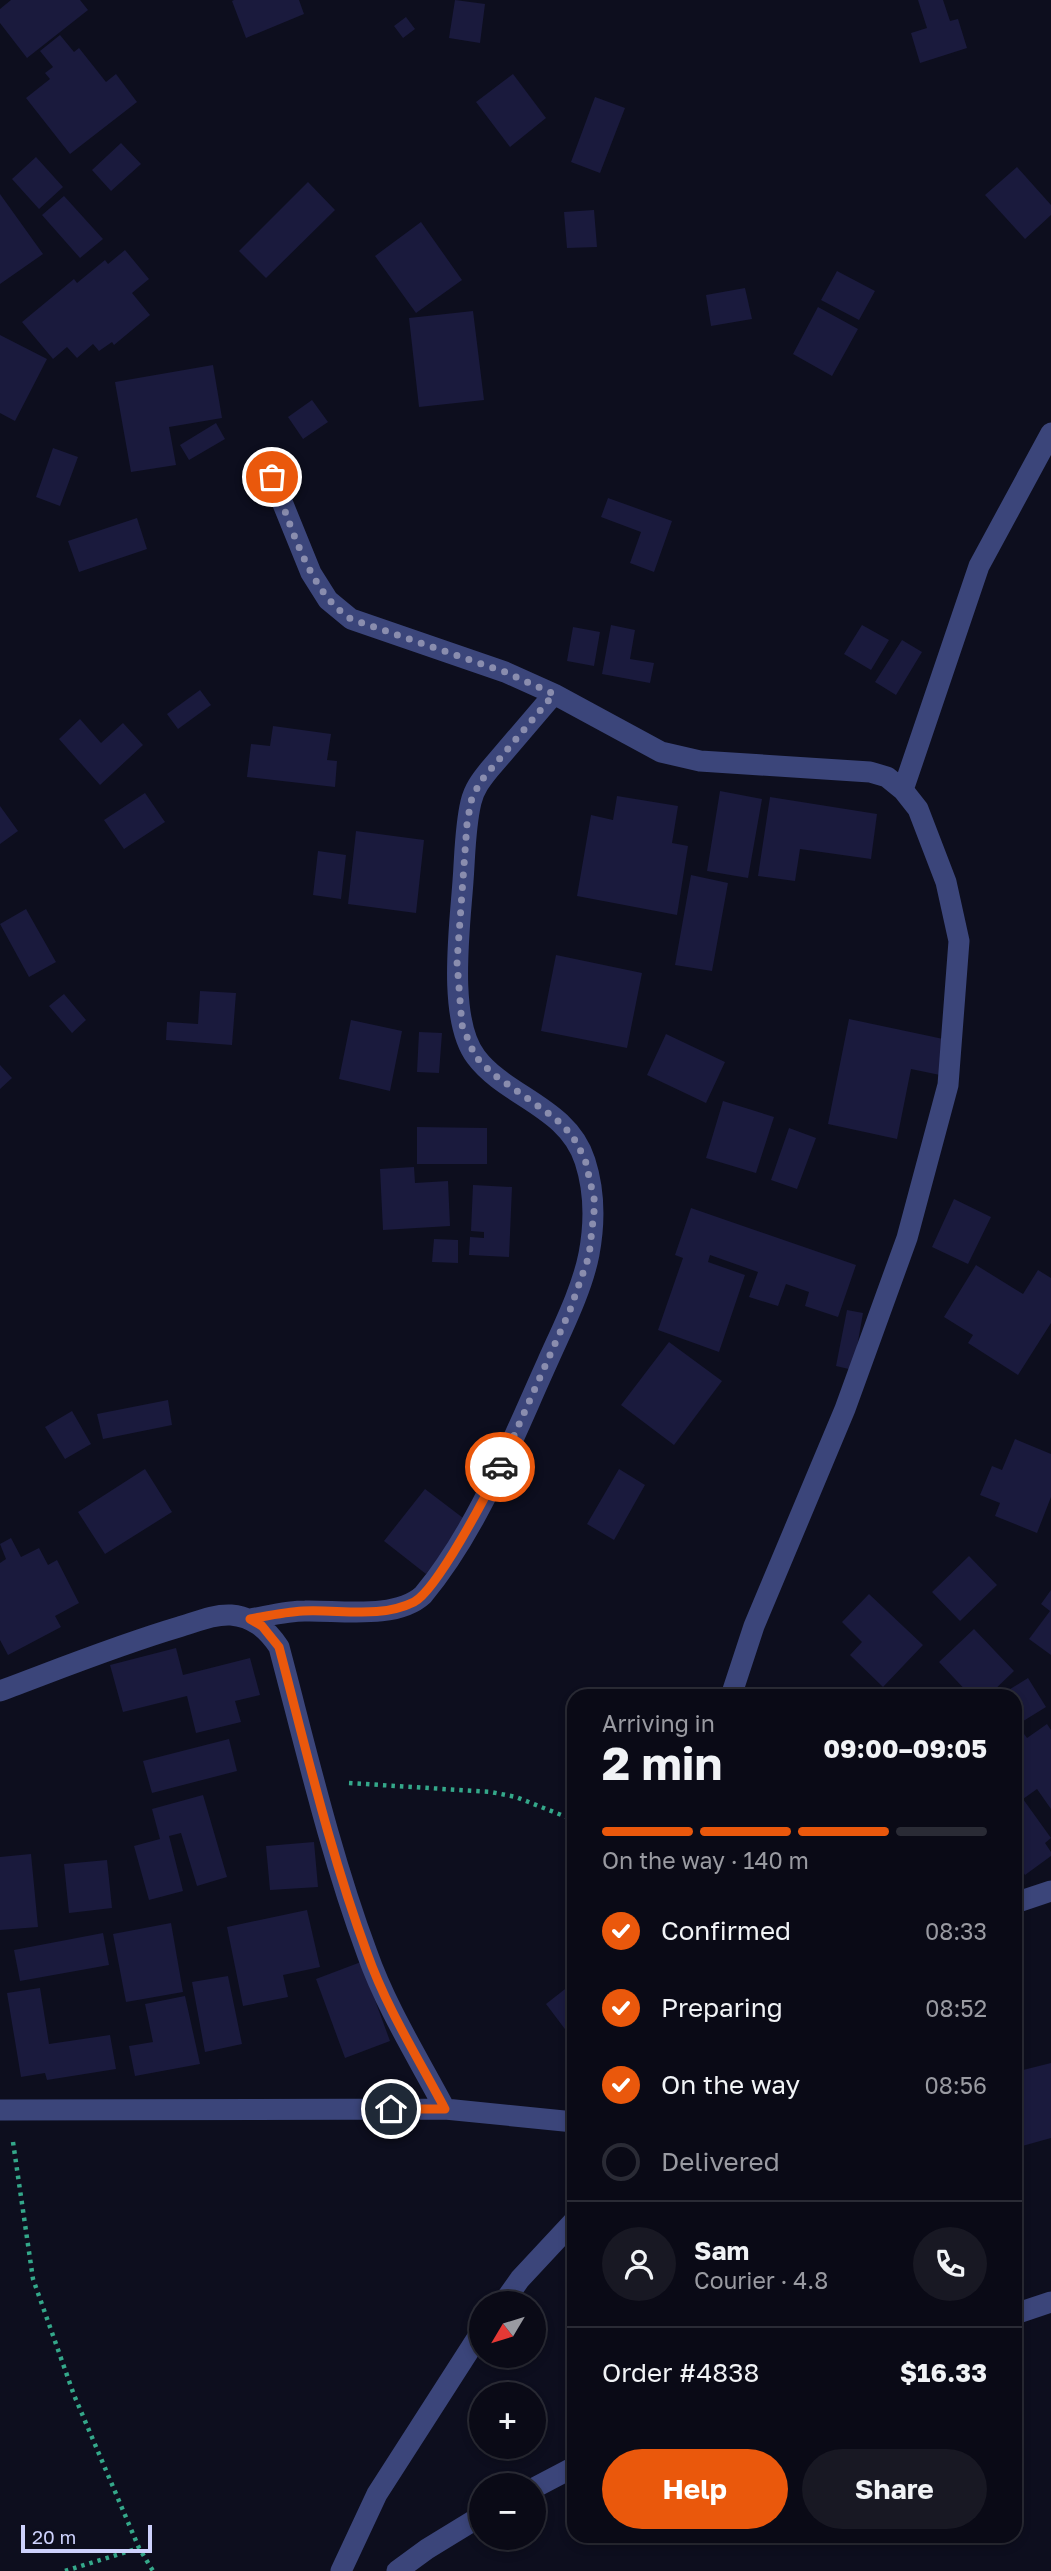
<!DOCTYPE html>
<html lang="en">
<head>
<meta charset="utf-8">
<style>
  :root { --surface:#0a0a16; --page:#181823; --text:#f1f3f6; --muted:#999aa1; --line:#2a2b35; --accent:#ea580c }
  body { margin:0; font-family:"Golos Text",sans-serif; background:var(--page); color:var(--text); height:100vh; display:flex; flex-direction:column; font-size:26px; white-space:nowrap }
  * { box-sizing:border-box; margin:0 }
  p { font-size:23px; color:var(--muted) }
  .icon { flex:none; width:38px; height:38px; fill:none; stroke:currentColor; stroke-width:2; stroke-linecap:round; stroke-linejoin:round }
  .map { position:relative; flex:1; overflow:hidden }
  .panel { position:absolute; left:567px; top:1689px; width:455px; height:854px; display:flex; flex-direction:column; background:var(--surface); border-radius:21px; box-shadow:0 4px 10px #0003,0 0 0 2px var(--line) }
  .panel>* { flex:none }
  .needle { width:46px; rotate:232deg }
  .fabs { position:absolute; left:469px; top:2291px; display:grid; gap:14px }
  .fabs a { display:grid; place-items:center; width:77px; height:77px; border-radius:50%; background:var(--surface); box-shadow:0 4px 10px #0003,0 0 0 2px var(--line); font-size:35px }
  .scale { position:absolute; left:21px; bottom:18px; width:131px; box-sizing:border-box; padding-left:7px; border:4px solid #cdd1fc; border-top:0; font-size:19px; line-height:24px; white-space:nowrap; color:#cdd1fc; -webkit-text-stroke:5px #0d0e1e; paint-order:stroke }
  .pin { position:absolute; display:grid; place-items:center; width:60px; height:60px; color:#fff; margin:-30px; border:4px solid #fff; border-radius:50%; box-shadow:0 2px 7px #0007 }
  .courier { position:absolute; display:grid; place-items:center; width:70px; height:70px; margin:-35px; border:5px solid #ea580c; border-radius:50%; background:#fff; color:#222; box-shadow:0 2px 9px #0007 }
  .summary em { font-style:normal; font-weight:700 }
  .summary div { display:flex; flex-direction:column-reverse }
  .summary { display:flex; align-items:center; justify-content:space-between; height:119px; padding:0 35px }
  h1 { font-size:46px; font-weight:700; line-height:52px }
  .bar { display:grid; grid-template-columns:repeat(4,1fr); gap:10px 7px; align-content:center; height:84px; padding:0 35px }
  .bar i { height:9px; border-radius:5px; background:var(--line) }
  .bar .selected { background:var(--accent) }
  .bar p { grid-column:span 4 }
  .line { display:flex; align-items:center; gap:18px; padding:0 35px; border-top:2px solid var(--line) }
  .line div { flex:1 }
  .round { display:grid; place-items:center; flex:none; width:74px; height:74px; border-radius:37px; background:var(--page) }
  ol { padding:0 35px; list-style:none }
  li { display:flex; align-items:center; gap:21px; height:77px }
  li p { margin-inline-start:auto }
  li .icon { padding:7px; border-radius:50%; background:var(--accent); color:#fff; stroke-width:4 }
  li:last-child { color:var(--muted) }
  li i { width:38px; height:38px; border:4px solid var(--line); border-radius:50% }
  .button { display:flex; gap:14px; margin-top:auto; padding:14px 35px }
  .button a { flex:1; height:80px; border-radius:42px; background:var(--accent); color:#fff; font-size:28px; font-weight:700; line-height:80px; text-align:center }
  .button a+a { background:var(--page); color:var(--text) }
  .map>svg:first-child { display:block }
</style>
</head>
<body>
<div class="map">
<svg width="1051" height="2571" viewBox="0 0 1051 2571">
  <rect width="100%" height="100%" fill="#0d0e1e"/>
  <path fill="#1a1a3d" d="M11,0H80L88,10L27,58L0,23V9Z
    M234,0H299L304,14L246,38L232,1Z
    M455,0L485,4L480,43L449,38Z
    M918,0H943L950,21L958,19L967,48L920,63L911,33L927,28Z
    M406,17L415,29L403,38L394,26Z
    M60,35L74,52L79,48L106,82L116,74L137,102L70,154L26,98L50,79L45,73L53,67L40,51Z
    M513,74L546,118L510,147L476,102Z
    M595,97L625,108L600,173L571,162Z
    M121,143L141,164L111,191L92,170Z
    M36,157L63,187L39,209L12,179Z
    M1017,167L1051,205V215L1025,239L985,195Z
    M308,182L335,210L266,278L239,251Z
    M0,194L43,254L0,284Z
    M64,196L103,239L80,258L42,215Z
    M594,210L597,247L567,248L564,212Z
    M421,222L462,280L416,313L375,256Z
    M125,250L149,279L132,293L150,315L114,345L112,342L99,351L93,344L77,358L67,347L53,359L22,322L74,279L77,283L105,260L108,264Z
    M837,271L875,291L859,320L821,300Z
    M745,288L752,319L711,326L706,295Z
    M818,307L858,329L832,376L793,354Z
    M473,311L484,400L419,407L409,318Z
    M0,335L47,359L15,421L0,413Z
    M213,365L222,418L169,427L176,465L131,472L115,382Z
    M312,400L328,422L303,439L288,417Z
    M216,423L225,439L189,460L180,445Z
    M53,448L78,457L60,506L36,497Z
    M608,498L672,521L654,572L630,563L641,532L601,517Z
    M137,518L147,549L79,572L68,541Z
    M611,625L635,630L630,659L654,663L650,683L602,674Z
    M862,625L889,640L871,670L844,654Z
    M573,627L600,632L594,666L567,661Z
    M902,640L922,652L896,695L875,682Z
    M200,690L211,705L178,729L167,714Z
    M80,719L101,743L123,723L143,745L100,785L59,739Z
    M273,726L331,734L327,760L337,761L335,787L247,777L251,744L270,746Z
    M720,791L762,799L748,878L707,871Z
    M145,793L165,822L124,849L104,820Z
    M617,796L678,806L672,843L688,846L677,915L577,896L591,815L613,820Z
    M770,797L877,814L871,859L800,849L795,881L758,876Z
    M0,806L18,831L0,844Z
    M356,831L424,840L416,913L348,904Z
    M318,851L346,855L341,899L313,895Z
    M691,875L728,883L712,971L675,965Z
    M26,909L56,962L29,977L0,924Z
    M556,955L642,973L627,1048L541,1031Z
    M200,991L236,993L232,1045L166,1040L167,1022L198,1024Z
    M64,994L86,1020L72,1033L49,1006Z
    M849,1019L948,1040L940,1075L911,1069L897,1139L828,1124Z
    M351,1020L402,1031L390,1091L339,1079Z
    M419,1032L442,1033L439,1073L417,1072Z
    M666,1034L725,1062L706,1103L647,1075Z
    M0,1065L12,1078L0,1089Z
    M723,1101L774,1117L756,1173L706,1158Z
    M417,1127L487,1128V1164H417Z
    M789,1128L816,1138L797,1189L771,1180Z
    M414,1167L415,1183L448,1181L450,1226L383,1230L380,1169Z
    M473,1185L512,1187L509,1257L469,1255L470,1237L484,1238V1232L471,1231Z
    M954,1199L991,1217L968,1264L932,1247Z
    M691,1208L856,1265L838,1317L805,1306L809,1292L786,1284L778,1306L749,1297L758,1272L710,1255L708,1262L745,1275L719,1352L658,1330L683,1258L675,1255Z
    M434,1239L458,1240V1263L432,1262Z
    M976,1265L1023,1294L1038,1270L1051,1278V1323L1018,1375L968,1343L973,1335L944,1317Z
    M847,1310L863,1313L853,1370L836,1366Z
    M669,1342L722,1381L674,1445L621,1405Z
    M168,1400L172,1425L103,1439L97,1414Z
    M72,1411L91,1444L65,1459L45,1427Z
    M1015,1439L1051,1454V1497L1037,1533L995,1516L1000,1503L980,1495L992,1466L1002,1470Z
    M145,1469L172,1512L105,1554L78,1512Z
    M619,1469L645,1485L614,1540L587,1524Z
    M425,1489L467,1521L426,1574L384,1541Z
    M11,1538L21,1557L39,1548L48,1565L57,1560L79,1603L55,1616L61,1627L8,1655L0,1640V1563L6,1559L0,1544Z
    M969,1556L997,1585L960,1621L932,1592Z
    M1051,1590V1655L1029,1639L1050,1611L1041,1604Z
    M869,1594L923,1645L883,1687L850,1655L862,1642L842,1622Z
    M974,1629L1014,1671L988,1696H971L939,1662Z
    M176,1648L183,1675L250,1658L260,1695L235,1701L241,1722L196,1733L187,1696L123,1712L110,1665Z
    M1028,1678L1046,1707L1020,1723L1015,1715V1696L1002,1694Z
    M1047,1724L1051,1730V1809L1037,1789L1023,1799L1051,1838L1045,1843L1051,1852V1856L1025,1875L1015,1860V1735L1021,1730L1027,1738Z
    M229,1739L237,1771L152,1793L143,1761Z
    M203,1795L227,1877L197,1886L181,1833L169,1836L183,1891L149,1900L134,1846L160,1839L152,1809Z
    M314,1842L318,1887L270,1890L266,1846Z
    M31,1854L38,1927L0,1930V1857Z
    M107,1860L112,1908L69,1913L64,1864Z
    M307,1910L320,1967L283,1975L288,1997L243,2006L227,1927Z
    M171,1923L183,1992L126,2002L113,1934Z
    M103,1933L109,1965L20,1981L14,1950Z
    M361,1962L390,2041L345,2058L316,1979Z
    M228,1976L242,2044L205,2052L192,1982Z
    M574,1982V2041L546,2004Z
    M40,1988L49,2044L110,2035L116,2069L47,2080L45,2073L21,2077L7,1993Z
    M185,1996L200,2064L135,2076L129,2046L153,2042L145,2004Z
    M1051,2063V2138L1015,2148V2072Z"/>
  <g fill="none" stroke-linecap="round" stroke-linejoin="round">
    <path stroke="#34a88a" stroke-width="4.5" stroke-dasharray="3.5 5" stroke-linecap="butt" d="M349,1783L491,1792L516,1797L574,1820
      M13,2142L33,2279L74,2395L139,2548L153,2571
      M65,2571L139,2548"/>
    <path stroke="#3b457a" stroke-width="21" d="M272,477L311,573L328,600L351,619L505,672L554,694L661,752L700,761L870,772L887,777L903,790L918,809L946,882L959,941L948,1085L907,1238L845,1409L754,1626L731,1696
      M903,790L979,566L1051,433
      M250,1619C268,1616 287,1611 305,1611C339,1610 396,1620 423,1595C478,1529 512,1440 547,1363C562,1329 582,1290 589,1254C595,1222 595,1192 585,1161C568,1107 506,1097 476,1057C447,1019 460,926 463,881C465,855 465,827 471,802C474,789 481,780 489,770L554,694
      M0,1691C59,1669 118,1645 179,1627C196,1622 214,1614 231,1615C253,1617 267,1629 279,1647C306,1749 330,1853 367,1953C386,2007 418,2058 445,2109
      M1015,1903L1051,1891
      M0,2110L445,2109L574,2122
      M503,2303L520,2279L574,2221
      M1015,2314L1051,2302
      M534,2488L574,2467
      M341,2571L377,2494L481,2332
      M397,2571L427,2549L481,2516"/>
  </g>
  <g fill="none" stroke-linecap="round" stroke-linejoin="round">
    <path stroke="#8a8dae" stroke-width="7" stroke-dasharray="0 12.6" d="M272,477C291,523 308,592 351,619L505,672L554,694L480,782L471,801L467,824L457,962L462,1025L475,1056L493,1074L555,1118L572,1135L585,1159L595,1203L589,1256L570,1310L500,1467"/>
    <path stroke="#ea580c" stroke-width="9" d="M391,2109H445C418,2058 386,2007 367,1953C330,1853 306,1749 279,1647L262,1626L250,1619C267,1616 285,1612 303,1611C339,1609 380,1619 414,1602C437,1590 487,1494 500,1467"/>
  </g>
</svg>
<div class="fabs">
<a><svg class="needle" viewBox="-14 -14 28 28"><path d="M0-13l5 13h-10z" fill="#e53935"/><path d="M0 13l5-13h-10z" fill="#999aa1"/></svg></a>
<a>+</a>
<a>−</a>
</div>
<div class="scale">20 m</div>
<div class="pin" style="left:272px;top:477px;background:#ea580c"><svg class="icon" aria-label="bag" viewBox="0 0 24 24"><path d="M5 8h14l-1 12H6zM9 8a3 3 0 0 1 6 0"/></svg></div>
<div class="pin" style="left:391px;top:2109px;background:#1f2937"><svg class="icon" aria-label="home" viewBox="0 0 24 24"><path d="M3 11l9-7 9 7M6 9v11h12V9"/></svg></div>
<div class="courier" style="left:500px;top:1467px"><svg class="icon" aria-label="car" viewBox="0 0 24 24"><path d="M5 17H2v-5l4-1 3-4h7l3 4 3 1v5h-3M9 17h6M6 11h13"/><circle cx="7" cy="17" r="2"/><circle cx="17" cy="17" r="2"/></svg></div>
<section class="panel">
<div class="summary"><div><h1>2 min</h1><p>Arriving in</p></div><em>09:00–09:05</em></div>
<div class="bar"><i class="selected"></i><i class="selected"></i><i class="selected"></i><i></i><p>On the way · 140 m</p></div>
<ol>
<li><svg class="icon" aria-label="check" viewBox="0 0 24 24"><path d="M5 12l5 5 9-10"/></svg>Confirmed<p>08:33</p></li>
<li><svg class="icon" aria-label="check" viewBox="0 0 24 24"><path d="M5 12l5 5 9-10"/></svg>Preparing<p>08:52</p></li>
<li><svg class="icon" aria-label="check" viewBox="0 0 24 24"><path d="M5 12l5 5 9-10"/></svg>On the way<p>08:56</p></li>
<li><i></i>Delivered</li>
</ol>
<div class="line" style="height:126px"><a class="round"><svg class="icon" aria-label="person" viewBox="0 0 24 24"><circle cx="12" cy="8" r="4"/><path d="M4 21q1-7 8-7t8 7"/></svg></a><div><b>Sam</b><p>Courier · 4.8</p></div><a class="round"><svg class="icon" aria-label="phone" viewBox="0 0 24 24"><path d="M5 4h4l2 5-3 2q2 4 5 5l2-3 5 2v4C11 20 4 13 5 4z"/></svg></a></div>
<div class="line" style="height:91px"><div>Order #4838</div><b>$16.33</b></div>
<div class="button"><a>Help</a><a>Share</a></div>
</section>
</div>
</body>
</html>
